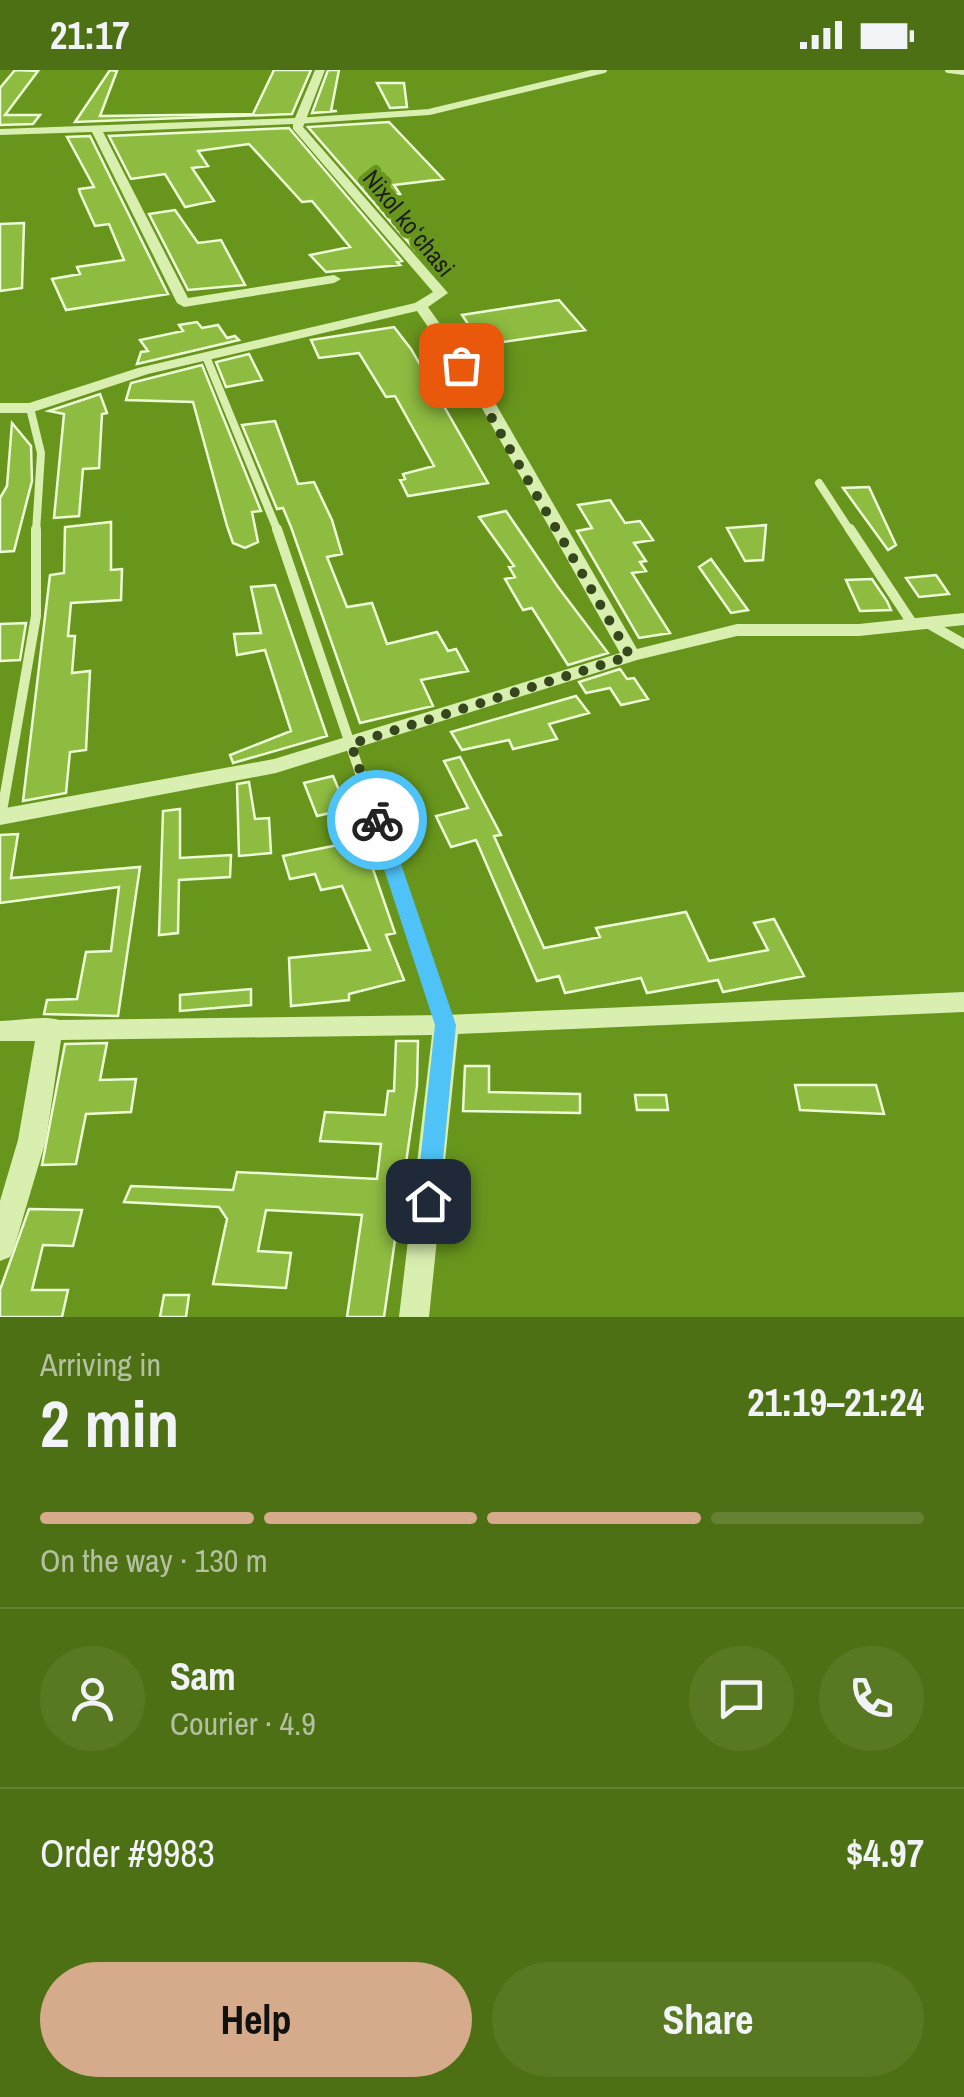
<!DOCTYPE html>
<html lang="en">
<head>
<meta charset="utf-8">
<style>
  :root { --surface:#4e7015; --page:#587822; --text:#f1f3f6; --muted:#b3c1a0; --line:#658234; --accent:#d6ab8b }
  body { margin:0; font-family:"Archivo Narrow",sans-serif; background:var(--page); color:var(--text); height:100vh; display:flex; flex-direction:column; font-size:38px; white-space:nowrap }
  * { box-sizing:border-box; margin:0 }
  p { font-size:32px; color:var(--muted) }
  .icon { flex:none; width:55px; height:55px; fill:none; stroke:currentColor; stroke-width:2; stroke-linecap:round; stroke-linejoin:round }
  .map { position:relative; height:1247px; overflow:hidden }
  .details { display:flex; flex-direction:column; background:var(--surface); flex:1 }
  .details>* { flex:none }
  .pin { position:absolute; display:grid; place-items:center; width:85px; height:85px; color:#fff; margin:-42px; border-radius:20px; box-shadow:0 5px 15px #0006 }
  .courier { position:absolute; display:grid; place-items:center; width:100px; height:100px; margin:-50px; border:8px solid #4fc3f7; border-radius:50%; background:#fff; color:#222; box-shadow:0 2px 12px #0007 }
  .overview em { font-style:normal; font-weight:700 }
  .overview div { display:flex; flex-direction:column-reverse }
  .overview { display:flex; align-items:center; justify-content:space-between; height:170px; padding:0 40px }
  h1 { font-size:65px; font-weight:700; line-height:75px }
  .bar { display:grid; grid-template-columns:repeat(4,1fr); gap:15px 10px; align-content:center; height:120px; padding:0 40px }
  .bar i { height:12px; border-radius:8px; background:var(--line) }
  .bar .on { background:var(--accent) }
  .bar p { grid-column:span 4 }
  .line { display:flex; align-items:center; gap:25px; padding:0 40px; border-top:2px solid var(--line) }
  .line div { flex:1 }
  .round { display:grid; place-items:center; flex:none; width:105px; height:105px; border-radius:52px; background:var(--page) }
  .primary-button { display:flex; gap:20px; margin-top:auto; padding:20px 40px }
  .primary-button a { flex:1; height:115px; border-radius:60px; background:var(--accent); color:#111; font-size:40px; font-weight:700; line-height:115px; text-align:center }
  .primary-button a+a { background:var(--page); color:var(--text) }
  .status { display:flex; justify-content:space-between; align-items:center; height:70px; padding:0 50px; background:var(--surface); direction:ltr }
  .status svg { height:28px; fill:currentColor }
  .map>svg:first-child { display:block }
</style>
</head>
<body>
<div class="status"><b>21:17</b><svg viewBox="0 0 49 12"><path d="M0 12V9h3v3zM5 12V6h3v6zM10 12V3h3v9zM15 12V0h3v12zM26 1h20v11H26zM47 4h2v5h-2z"/></svg></div>
<div class="map">
<svg width="964" height="1247" viewBox="0 0 964 1247">
  <rect width="100%" height="100%" fill="#68961c"/>
  <path fill="#8ebc40" stroke="#eefbd7" stroke-width="2.5" d="M15,0L38,1L5,45H40L33,54L0,55V18Z
    M110,0L117,1L100,46L253,44L274,0H311L292,44L75,52Z
    M328,0H339L331,41H337L312,43Z
    M377,13H404L407,37L390,38Z
    M389,52L443,109L394,115L400,124L389,125L440,185L422,188L308,57Z
    M289,58L402,191L397,192L400,195L326,202L310,185L350,177L312,131L302,132L249,74L198,81L208,96L192,98L214,131L185,137L165,104L131,109L109,66Z
    M90,66L168,224L66,240L52,209L80,204L77,197L124,190L109,154L95,156L80,123L79,119L94,117L67,67Z
    M175,140L198,173L221,170L245,215L188,220L149,144Z
    M24,153L22,218L0,221V154Z
    M559,230L585,260L482,275L462,245Z
    M197,252L202,258L218,255L227,268L235,266L239,270L137,294L141,282L148,281L140,270L183,261L179,255Z
    M394,257L411,279L488,413L408,426L400,410L405,409L403,404L434,396L395,326L386,327L359,283L319,288L311,270Z
    M249,284L262,310L226,317L216,292Z
    M202,295L261,441L252,442L258,472L245,478L233,473L227,456L193,332L126,330L131,313Z
    M100,324L107,343L102,344L99,398L83,399L79,446L54,448L64,344L49,341Z
    M275,351L298,414L314,412L332,450L342,484L327,487L347,537L372,533L387,574L437,562L448,581L456,579L468,601L421,610L433,636L360,653L291,457L283,438L277,439L242,355Z
    M12,353L31,376L32,411L14,481L0,482V428L7,416Z
    M869,417L896,475L888,480L843,418Z
    M610,430L625,453L640,451L653,470L634,473L646,491L640,492L646,501L632,503L670,563L639,568L577,461L592,458L578,435Z
    M506,441L558,517L608,583L568,595L532,538L523,540L505,509L515,507L509,497L514,496L479,447Z
    M111,452V500L122,499L121,530L71,533L68,566H75L72,603L90,601L86,680L70,682L66,723L23,731L50,505L64,503L65,457Z
    M766,455L763,490L745,491L727,458Z
    M711,489L748,540L731,543L699,497Z
    M936,505L949,524L919,527L906,508Z
    M872,509L887,531L891,540L860,541L846,510Z
    M275,515L327,666L233,693L230,685L291,661L265,580L237,585L234,564L261,563L251,517Z
    M26,553L20,590L0,591V554Z
    M620,599L627,609L634,608L648,629L621,635L610,618L586,623L579,612Z
    M576,626L589,643L549,654L557,669L513,679L509,670L462,680L451,662Z
    M460,687L501,765L494,766L544,878L600,867L596,858L686,842L709,891L768,880L754,853L774,849L804,906L723,922L718,910L647,923L641,908L565,923L559,906L537,911L476,770L451,777L436,746L468,738L444,691Z
    M333,706L347,739L317,746L304,713Z
    M249,712L255,749L269,748L271,783L239,786L237,714Z
    M180,739V788L231,785L230,807L179,810L178,863L159,865L163,741Z
    M361,743L369,768L350,772L343,746Z
    M18,764L11,808L140,797L118,946L44,944L47,930L77,929L86,882L111,881L119,817L0,833V765Z
    M363,770L395,863L386,865L404,910L349,924V930L291,936L289,888L370,880L342,816L321,820L315,804L290,809L283,786Z
    M251,919V935L180,941V925Z
    M396,971H418L417,1016L384,1247H347L362,1145L266,1140L258,1181L291,1183L286,1218L213,1214L227,1149L219,1137L124,1132L131,1116L233,1120L237,1102L377,1109L381,1074L320,1071L325,1042L385,1045L388,1021H394Z
    M107,973L100,1010L136,1009L131,1042L86,1044L76,1094L42,1095L65,974Z
    M465,996H489V1022L580,1024V1043L463,1041Z
    M795,1015H876L884,1044L800,1040Z
    M635,1025H666L668,1040H637Z
    M29,1139L82,1140L73,1176L43,1175L32,1220H68L62,1247H0V1220Z
    M164,1225H189L186,1247H160Z"/>
  <g fill="none" stroke-linecap="round" stroke-linejoin="round">
    <path stroke="#d8efb0" stroke-width="6" d="M948,0L964,2
      M296,51L429,42L604,0"/>
    <path stroke="#d8efb0" stroke-width="8" d="M207,289L278,462
      M30,338L41,383L36,462
      M819,413L851,462"/>
    <path stroke="#d8efb0" stroke-width="10" d="M277,459L394,803
      M850,459L912,553
      M929,554L964,574
      M1,747L36,546V459"/>
    <path stroke="#d8efb0" stroke-width="12" d="M393,800L445,954"/>
    <path fill="#d8efb0" fill-rule="evenodd" d="M315,0H325L303,57L448,223L428,237L490,324L637,579L737,554H859L964,543V555L859,566H737L637,590L276,703L0,755V739L274,689L620,583L474,324L417,241L148,304L30,343H0V333H29L138,298L415,233L433,222L293,59V54L103,62L188,228L334,205L341,209L334,213L184,237L177,233L92,62L0,65V59L295,48Z
      M964,922V942L458,964L429,1247H399L432,965L61,970L46,1070L14,1178L10,1187L0,1191V1131L18,1070L35,971H0V951C18,951 43,945 59,950L446,945Z"/>
  </g>
  <path fill="#4fc3f7" d="M377,744L386,750L456,955L439,1131L428,1141L416,1131L435,955L368,750Z"/>
  <g fill="none" stroke-linecap="round" stroke-linejoin="round">
    <path stroke="#37471d" stroke-width="10" stroke-dasharray="0 18" d="M377,750L351,674L630,586L461,295"/>
  </g>
  <g text-anchor="middle" dominant-baseline="central" stroke-width="9" stroke-linejoin="round" paint-order="stroke">
    <g font-size="25" fill="#1d1d1d" stroke="#68961c">
      <text transform="translate(409 153) rotate(51)">Nixol koʻchasi</text>
    </g>
  </g>
</svg>
<div class="pin" style="left:461px;top:295px;background:#ea580c"><svg class="icon" aria-label="bag" viewBox="0 0 24 24"><path d="M5 8h14l-1 12H6zM9 8a3 3 0 0 1 6 0"/></svg></div>
<div class="pin" style="left:428px;top:1131px;background:#1f2937"><svg class="icon" aria-label="home" viewBox="0 0 24 24"><path d="M3 11l9-7 9 7M6 9v11h12V9"/></svg></div>
<div class="courier" style="left:377px;top:750px"><svg class="icon" aria-label="bike" viewBox="0 0 24 24"><circle cx="6" cy="16" r="4"/><circle cx="18" cy="16" r="4"/><path d="M6 16l4-8h5l3 8M10 8l3 8H6M13 5h3"/></svg></div>
</div>
<section class="details">
<div class="overview"><div><h1>2 min</h1><p>Arriving in</p></div><em>21:19–21:24</em></div>
<div class="bar"><i class="on"></i><i class="on"></i><i class="on"></i><i></i><p>On the way · 130 m</p></div>
<div class="line" style="height:180px"><a class="round"><svg class="icon" aria-label="person" viewBox="0 0 24 24"><circle cx="12" cy="8" r="4"/><path d="M4 21q1-7 8-7t8 7"/></svg></a><div><b>Sam</b><p>Courier · 4.9</p></div><a class="round"><svg class="icon" aria-label="chat" viewBox="0 0 24 24"><path d="M4 5h16v11H9l-5 4z"/></svg></a><a class="round"><svg class="icon" aria-label="phone" viewBox="0 0 24 24"><path d="M5 4h4l2 5-3 2q2 4 5 5l2-3 5 2v4C11 20 4 13 5 4z"/></svg></a></div>
<div class="line" style="height:130px"><div>Order #9983</div><b>$4.97</b></div>
<div class="primary-button"><a>Help</a><a>Share</a></div>
</section>
</body>
</html>
